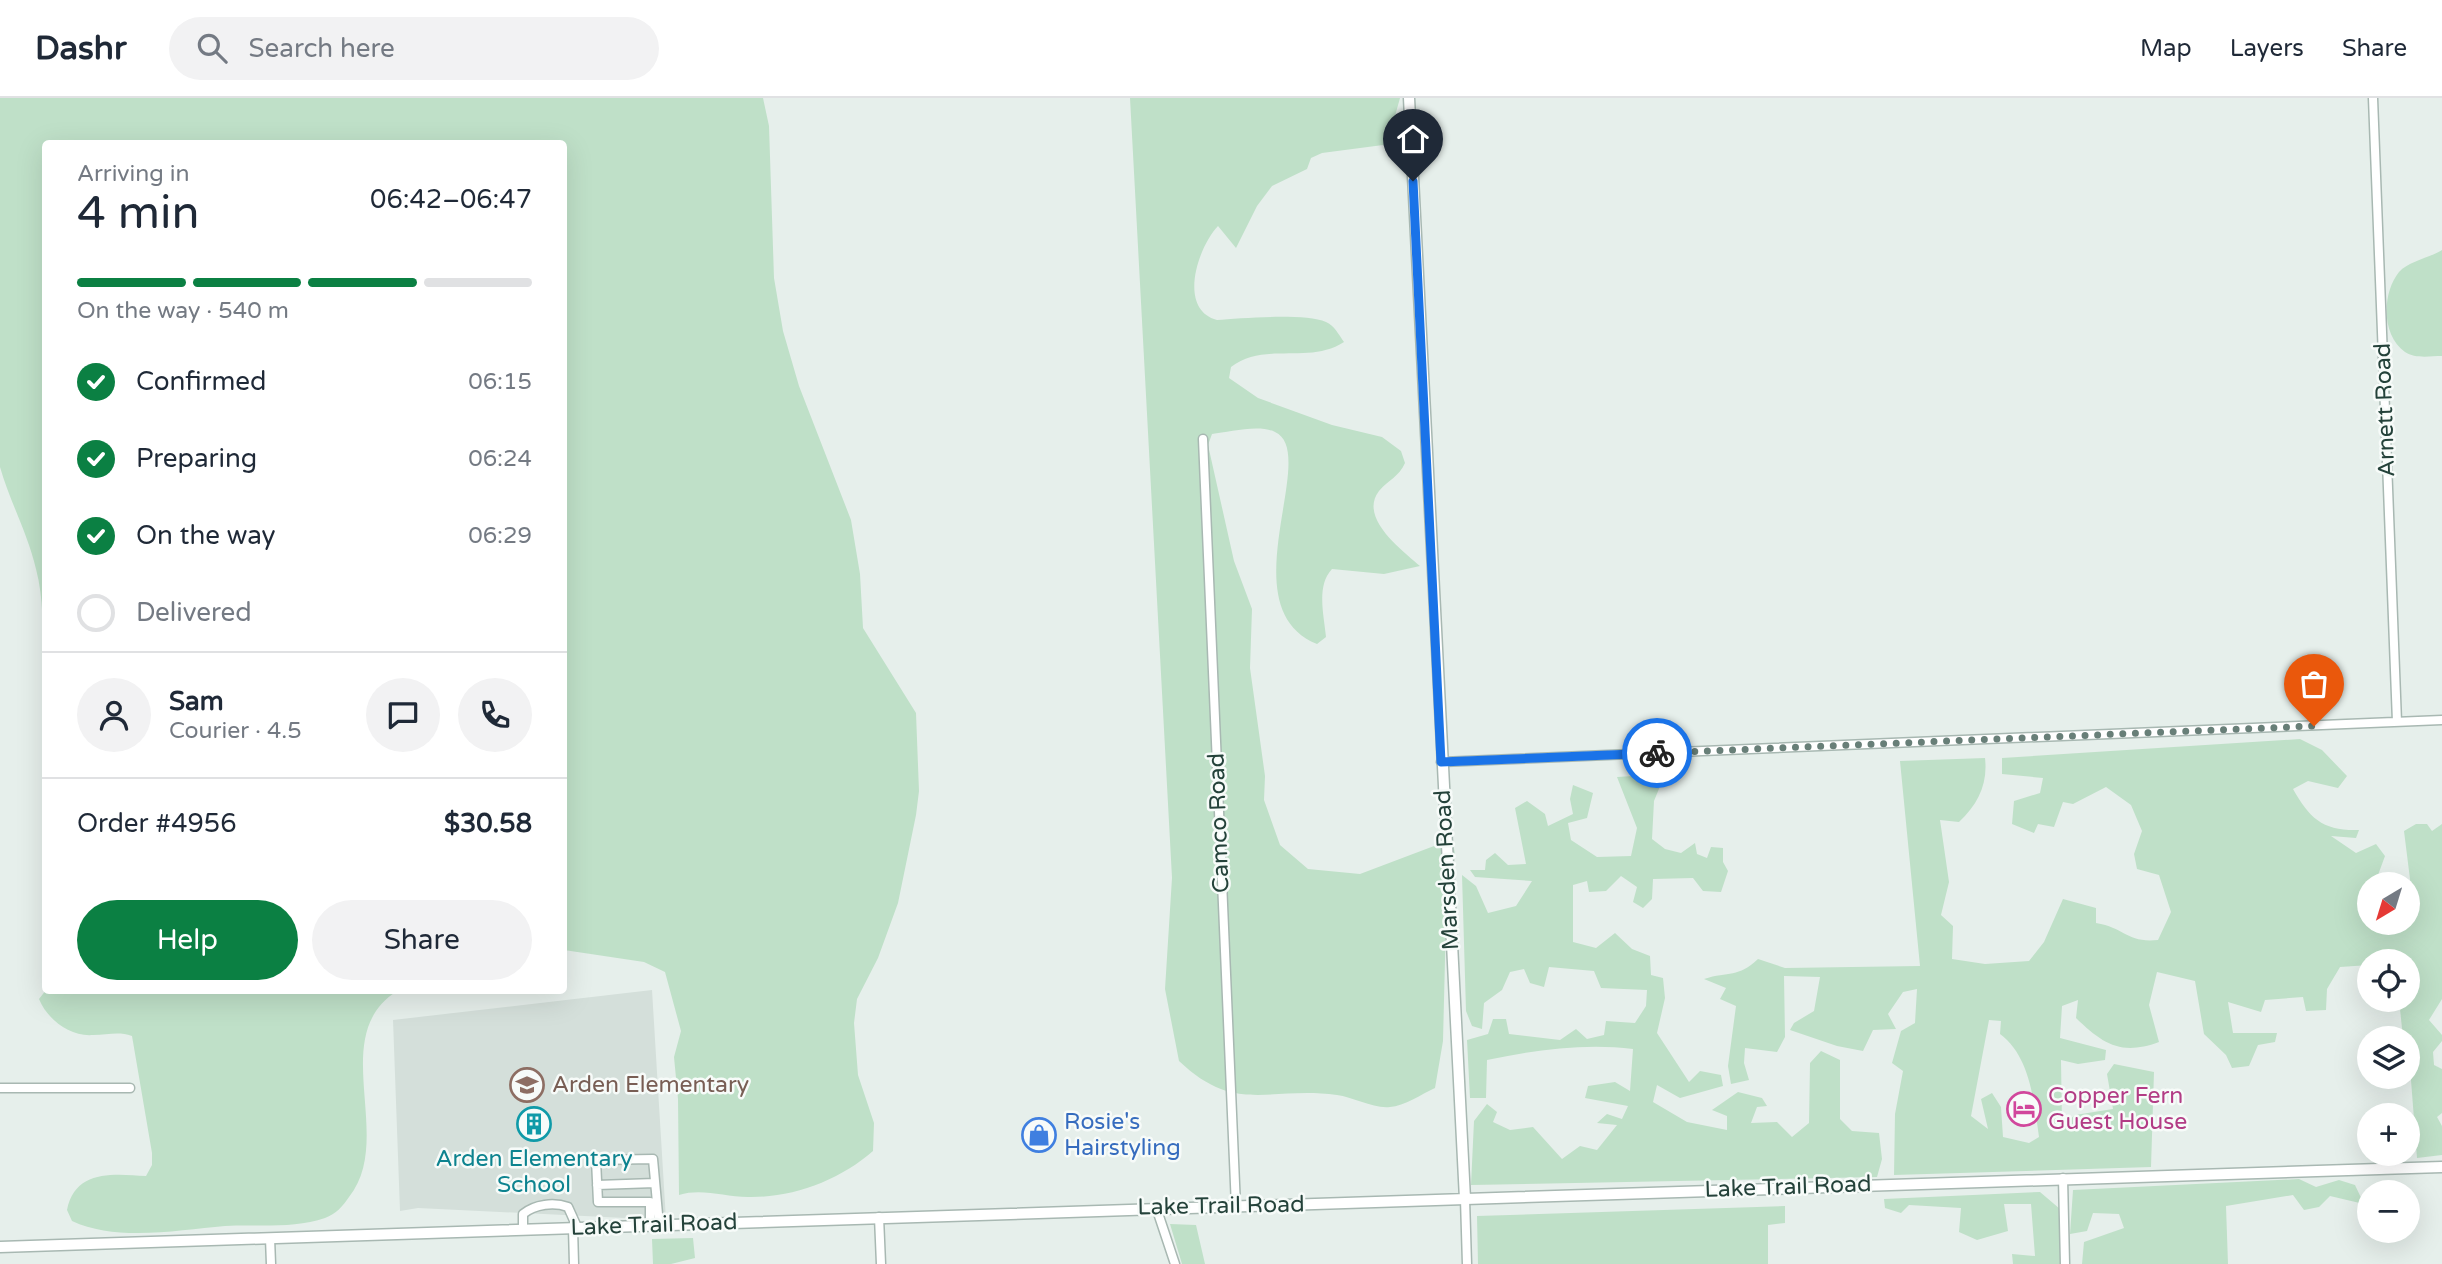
<!DOCTYPE html>
<html lang="en">
<head>
<meta charset="utf-8">
<style>
  :root { --surface:#fff; --page:#f2f2f3; --text:#1f2937; --muted:#747a83; --line:#e0e1e3; --accent:#0b8043 }
  body { margin:0; font-family:"Varela Round",sans-serif; background:var(--page); color:var(--text); height:100vh; display:flex; flex-direction:column; font-size:26px; white-space:nowrap }
  * { box-sizing:border-box; margin:0 }
  p { font-size:23px; color:var(--muted) }
  .icon { flex:none; width:38px; height:38px; fill:none; stroke:currentColor; stroke-width:2; stroke-linecap:round; stroke-linejoin:round }
  .map { position:relative; flex:1; overflow:hidden }
  .sheet { position:absolute; left:42px; top:42px; width:525px; height:854px; display:flex; flex-direction:column; background:var(--surface); border-radius:7px; box-shadow:0 7px 28px #0002 }
  .sheet>* { flex:none }
  .needle { width:46px; rotate:218deg }
  .controls { position:absolute; left:2357px; top:774px; display:grid; gap:14px }
  .controls a { display:grid; place-items:center; width:63px; height:63px; border-radius:50%; background:var(--surface); box-shadow:0 7px 28px #0002; font-size:35px }
  .pin { position:absolute; display:grid; place-items:center; width:60px; height:60px; color:#fff; margin:-72px -30px; border-radius:50% 50% 50% 0; rotate:-45deg; box-shadow:0 0 7px #0007 }
  .pin .icon { rotate:45deg }
  .courier { position:absolute; display:grid; place-items:center; width:70px; height:70px; margin:-35px; border:5px solid #1a73e8; border-radius:50%; background:#fff; color:#222; box-shadow:0 2px 9px #0007 }
  .headline em { font-style:normal; font-weight:600 }
  .headline div { display:flex; flex-direction:column-reverse }
  .headline { display:flex; align-items:center; justify-content:space-between; height:119px; padding:0 35px }
  h1 { font-size:46px; font-weight:600; line-height:52px }
  .bar { display:grid; grid-template-columns:repeat(4,1fr); gap:10px 7px; align-content:center; height:84px; padding:0 35px }
  .bar i { height:9px; border-radius:5px; background:var(--line) }
  .bar .on { background:var(--accent) }
  .bar p { grid-column:span 4 }
  .line { display:flex; align-items:center; gap:18px; padding:0 35px; border-top:2px solid var(--line) }
  .line div { flex:1 }
  .round { display:grid; place-items:center; flex:none; width:74px; height:74px; border-radius:37px; background:var(--page) }
  ol { padding:0 35px; list-style:none }
  li { display:flex; align-items:center; gap:21px; height:77px }
  li p { margin-inline-start:auto }
  li .icon { padding:7px; border-radius:50%; background:var(--accent); color:#fff; stroke-width:4 }
  li:last-child { color:var(--muted) }
  li i { width:38px; height:38px; border:4px solid var(--line); border-radius:50% }
  .button { display:flex; gap:14px; margin-top:auto; padding:14px 35px }
  .button a { flex:1; height:80px; border-radius:42px; background:var(--accent); color:#fff; font-size:28px; font-weight:600; line-height:80px; text-align:center }
  .button a+a { background:var(--page); color:var(--text) }
  header { display:flex; align-items:center; gap:42px; box-sizing:border-box; height:98px; padding:0 35px; background:var(--surface); border-bottom:2px solid var(--line) }
  header strong { font-size:33px }
  nav { display:flex; gap:38px; margin-inline-start:auto; font-size:24px }
  .search { width:490px; height:63px; background:var(--page); display:flex; align-items:center; gap:18px; box-sizing:border-box; padding:0 24px; border-radius:38px; color:var(--muted); font-size:26px }
  .map>svg:first-child { display:block }
</style>
</head>
<body>
<header>
<strong>Dashr</strong>
<div class="search"><svg class="icon" aria-label="search" viewBox="0 0 24 24"><circle cx="10" cy="10" r="6"/><path d="M15 15l6 6"/></svg>Search here</div>
<nav><a>Map</a><a>Layers</a><a>Share</a></nav>
</header>
<div class="map">
<svg width="2442" height="1166" viewBox="0 0 2442 1166">
  <rect width="100%" height="100%" fill="#e6efeb"/>
  <path fill="#d4dfda" d="M652,892L666,1122L418,1110L400,1113L393,922Z"/>
  <path fill="#bfe0c8" fill-rule="evenodd" d="M0,0H763L769,28L774,180L783,233L799,288L851,422L860,476L863,530L916,615L919,693L916,717L898,805L878,860L857,901L854,925L858,977L874,1025L873,1053C840,1082 793,1100 748,1099C724,1099 702,1090 679,1097L678,1001L674,959L681,933L665,874L644,864L564,852V46H46L45,562C42,531 44,501 36,471C28,436 10,404 0,369Z
    M1130,0H1400L1390,36L1383,47L1322,55L1311,60L1307,71L1272,88L1257,108L1236,150L1218,128C1198,149 1177,211 1217,222C1241,220 1305,215 1326,224C1334,227 1339,237 1344,244C1309,267 1265,243 1231,269L1229,280L1258,300L1332,327L1382,339L1401,353L1405,365C1399,379 1388,382 1379,393C1358,420 1403,453 1420,468L1384,476L1332,471C1316,488 1324,517 1326,539L1317,546C1227,509 1321,355 1275,334C1259,326 1229,334 1212,336L1208,347L1234,463L1252,511L1250,570L1265,678L1264,702L1280,747L1308,771L1360,776L1442,745H1453L1455,756L1446,821L1443,943L1435,990C1422,996 1404,1008 1390,1009C1374,1011 1353,999 1337,997C1268,988 1236,1017 1179,963L1165,891L1172,780Z
    M2442,152V258C2430,258 2415,261 2405,254C2381,237 2382,195 2399,174C2409,163 2429,160 2442,152Z
    M2300,641L2322,652L2347,678L2338,690L2308,683L2293,691C2310,721 2323,733 2359,732L2356,740L2331,738L2356,755L2376,746L2385,758L2378,777L2400,786H2370V824H2408V789H2411L2404,733L2416,726H2427L2432,733L2442,726V901L2429,922L2442,937V943L2433,954L2434,967L2442,971V1015L2437,1019L2442,1028V1057L2417,1060L2411,982L2394,980L2408,978V940H2403L2399,901H2408V863H2370L2369,867L2340,869L2327,891L2326,912L2306,913L2303,899L2265,902L2261,914L2228,904L2233,935H2277L2275,944L2258,947L2249,968L2232,970L2226,957L2204,936L2195,883L2157,874L2149,907L2159,944C2121,958 2103,946 2076,920L2078,902L2062,908L2060,940L2106,952L2105,962L2078,966L2061,962L2062,1028L2075,1017L2113,1011L2107,976L2114,966L2154,974L2151,1069L1894,1077L1895,1016L1903,973L1892,965L1901,933L1915,925L1917,891L1903,894L1888,916L1896,931L1873,932L1863,953L1837,948L1790,932L1794,925L1814,913L1820,879L1784,878L1785,939L1777,954L1745,950L1744,965L1749,982L1731,986L1728,968L1736,908L1720,901L1726,890L1704,881C1729,873 1738,880 1758,861L1785,870L1920,868L1900,663L1985,660C1988,686 1978,706 1959,724L1940,722L1949,784L1941,817L1953,828L1952,861L1985,866L2029,863L2044,844L2063,801L2096,810V825C2126,830 2126,845 2158,842L2171,814L2159,777L2137,771L2134,756L2142,733L2131,707L2106,689L2073,706L2063,704L2054,729L2038,726L2034,735L2012,726L2014,703L2040,695L2043,680L2002,676V660ZM1989,922L2001,923L2000,936C2030,958 2034,1003 2039,1039L2029,1045L2003,1039L2001,1009L1992,995L1981,1001L1988,1031L1971,1018Z
    M1665,676L1654,703L1652,741L1665,751L1681,755L1695,745L1697,756L1707,760L1711,749L1723,750V764L1728,773L1721,794L1703,793L1693,780L1653,781L1652,801L1643,810L1633,804L1637,789L1621,778L1606,793L1589,794L1587,783L1573,787V844L1596,850L1615,835L1632,851L1650,858L1651,877L1663,880L1665,900L1657,935L1689,984L1700,973L1721,977L1723,988L1680,1000L1657,987L1653,1004L1687,1024L1727,1032V1018L1712,1012L1738,994L1762,1000L1767,1008L1757,1009L1751,1025L1777,1024L1792,1039L1809,1025L1810,965L1821,953L1840,962V1021L1852,1033L1879,1035L1882,1061L1877,1079L1471,1087L1474,1023L1487,1006L1497,1014L1493,1024L1510,1032L1533,1029L1562,1061L1580,1048L1597,1052L1617,1027L1597,1025L1607,1016L1622,1021L1628,1008L1585,1000L1588,988L1615,984L1630,993L1633,951C1585,945 1534,952 1487,962L1486,1000H1470L1467,942L1488,936L1493,921H1506L1509,936L1560,942L1576,931L1587,941L1604,937L1606,923L1635,925L1646,908L1647,892L1601,890L1594,873L1549,869L1544,889L1530,885L1524,871L1510,874L1502,892L1484,905L1482,931L1472,928L1466,913L1462,777L1476,788L1488,815L1516,808L1532,783L1475,779L1470,772H1485L1486,762L1495,755L1508,767L1526,766L1515,710L1527,703L1545,716L1548,728L1573,716L1570,701L1573,687L1593,695L1587,720L1568,725L1571,742L1597,759L1631,758L1637,730L1617,679Z
    M46,892L397,893C326,938 396,1040 349,1099C343,1108 336,1116 325,1120C294,1131 257,1126 225,1128C178,1132 117,1144 72,1123L67,1112C75,1071 114,1076 146,1078L152,1067V1055L132,938C118,933 108,937 93,937C70,939 47,921 39,901Z
    M2299,1081L2316,1089L2339,1082L2355,1087L2364,1106L2330,1098L2319,1109L2304,1112L2293,1097L2226,1108L2228,1166H2082L2084,1144L2124,1130L2119,1116L2093,1115L2087,1133L2070,1136L2073,1092Z
    M2040,1094L2060,1111V1166H2013L2012,1156L2035,1158L2031,1106H2004L2008,1133L1977,1142L1959,1134L1961,1110L1909,1107L1901,1115L1885,1110L1884,1101Z
    M1785,1108V1125L1768,1127V1166H1478L1477,1118Z
    M1170,1126L1196,1127L1205,1166H1182Z
    M693,1140L695,1160L671,1166H653L652,1141Z"/>
  <g fill="none" stroke-linecap="round" stroke-linejoin="round">
    <g stroke="#a8b8b2" stroke-width="11">
      <path id="minor" d="M2373,0L2397,624
        M1203,341L1236,1109
        M1441,664L2442,622
        M0,990H130
        M2063,1080L2065,1166
        M597,1087L655,1085
        M1465,1101L1467,1166
        M1156,1109L1175,1166
        M879,1119L881,1166
        M650,1127V1104H598L596,1062L653,1061L659,1127
        M573,1130L574,1166
        M523,1131V1116C535,1106 554,1104 568,1109L577,1129
        M270,1140L271,1166"/>
    </g>
    <g stroke="#a8b8b2" stroke-width="13">
      <path id="tertiary" d="M1409,0L1465,1101
        M0,1149L2442,1069"/>
    </g>
    <use href="#minor" stroke="#fff" stroke-width="8"/>
    <use href="#tertiary" stroke="#fff" stroke-width="10"/>
  </g>
  <g fill="none" stroke-linecap="round" stroke-linejoin="round">
    <path stroke="#687f78" stroke-width="7" stroke-dasharray="0 12.6" d="M1657,655L2314,628"/>
    <path stroke="#1a73e8" stroke-width="9" d="M1413,83L1441,664L1657,655"/>
  </g>
  <defs>
    <g id="school-ring" transform="scale(1.75)"><circle r="9.5" fill="#f7fbf9" stroke="#8d6e63" stroke-width="1.5"/><path d="M0-5L7-2L0 1L-7-2ZM-4 1L0 2.5L4 1V4Q0 6-4 4Z" fill="#8d6e63"/></g>
    <g id="hotel-ring" transform="scale(1.75)"><circle r="9.5" fill="#f7fbf9" stroke="#d1479c" stroke-width="1.5"/><path d="M-6-4.5h1.5V1H6V5H4.5V3h-9V5H-6ZM-4 0a1.8 1.8 0 1 1 3.6 0ZM.5 0V-2.5h3Q6-2.5 6 0Z" fill="#d1479c"/></g>
    <g id="building-ring" transform="scale(1.75)"><circle r="9.5" fill="#f7fbf9" stroke="#0f9aa8" stroke-width="1.5"/><path d="M-4-6H4V6H1V3H-1V6H-4ZM-2.5-4.3h1.7v1.8h-1.7ZM.8-4.3h1.7v1.8H.8ZM-2.5-1h1.7V.8h-1.7ZM.8-1h1.7V.8H.8Z" fill="#0f9aa8"/></g>
    <g id="shop-ring" transform="scale(1.75)"><circle r="9.5" fill="#f7fbf9" stroke="#3f7fe0" stroke-width="1.5"/><path d="M-5-2.5h2.3a2.7 3.5 0 0 1 5.4 0H5L5.5 6h-11ZM-1.5-2.5h3a1.5 2.3 0 0 0-3 0Z" fill="#3f7fe0"/></g>
  </defs>
  <g fill-rule="evenodd">
    <use href="#school-ring" x="527" y="987"/>
    <use href="#hotel-ring" x="2024" y="1011"/>
    <use href="#building-ring" x="534" y="1026"/>
    <use href="#shop-ring" x="1039" y="1037"/>
  </g>
  <g text-anchor="middle" dominant-baseline="central" stroke-width="5" stroke-linejoin="round" paint-order="stroke">
    <g font-size="23" fill="#24423a" stroke="#f7fbf9">
      <text transform="translate(2385 312) rotate(-92)">Arnett Road</text>
      <text transform="translate(1219 725) rotate(-92)">Camco Road</text>
      <text transform="translate(1447 772) rotate(-93)">Marsden Road</text>
      <text transform="translate(1788 1089) rotate(-2)">Lake Trail Road</text>
      <text transform="translate(1221 1108) rotate(-1)">Lake Trail Road</text>
      <text transform="translate(654 1127) rotate(-2)">Lake Trail Road</text>
    </g>
    <g font-size="23" fill="#785e54" stroke="#f7fbf9" text-anchor="start">
      <text x="552" y="987">Arden Elementary</text>
    </g>
    <g font-size="23" fill="#b23c85" stroke="#f7fbf9" text-anchor="start">
      <text x="2048" y="998">Copper Fern<tspan x="2048" dy="26">Guest House</tspan></text>
    </g>
    <g font-size="23" fill="#366cbe" stroke="#f7fbf9" text-anchor="start">
      <text x="1064" y="1024">Rosie's<tspan x="1064" dy="26">Hairstyling</tspan></text>
    </g>
    <g font-size="23" fill="#0d838f" stroke="#f7fbf9">
      <text x="534" y="1061">Arden Elementary<tspan x="534" dy="26">School</tspan></text>
    </g>
  </g>
</svg>
<div class="controls">
<a><svg class="needle" viewBox="-14 -14 28 28"><path d="M0-13l5 13h-10z" fill="#e53935"/><path d="M0 13l5-13h-10z" fill="#747a83"/></svg></a>
<a><svg class="icon" aria-label="locate" viewBox="0 0 24 24"><circle cx="12" cy="12" r="6"/><path d="M12 2v4M12 18v4M2 12h4M18 12h4"/></svg></a>
<a><svg class="icon" aria-label="layers" viewBox="0 0 24 24"><path d="M12 4l9 5-9 5-9-5zM3 14l9 5 9-5"/></svg></a>
<a>+</a>
<a>−</a>
</div>
<div class="pin" style="left:2314px;top:628px;background:#ea580c"><svg class="icon" aria-label="bag" viewBox="0 0 24 24"><path d="M5 8h14l-1 12H6zM9 8a3 3 0 0 1 6 0"/></svg></div>
<div class="pin" style="left:1413px;top:83px;background:#1f2937"><svg class="icon" aria-label="home" viewBox="0 0 24 24"><path d="M3 11l9-7 9 7M6 9v11h12V9"/></svg></div>
<div class="courier" style="left:1657px;top:655px"><svg class="icon" aria-label="bike" viewBox="0 0 24 24"><circle cx="6" cy="16" r="4"/><circle cx="18" cy="16" r="4"/><path d="M6 16l4-8h5l3 8M10 8l3 8H6M13 5h3"/></svg></div>
<section class="sheet">
<div class="headline"><div><h1>4 min</h1><p>Arriving in</p></div><em>06:42–06:47</em></div>
<div class="bar"><i class="on"></i><i class="on"></i><i class="on"></i><i></i><p>On the way · 540 m</p></div>
<ol>
<li><svg class="icon" aria-label="check" viewBox="0 0 24 24"><path d="M5 12l5 5 9-10"/></svg>Confirmed<p>06:15</p></li>
<li><svg class="icon" aria-label="check" viewBox="0 0 24 24"><path d="M5 12l5 5 9-10"/></svg>Preparing<p>06:24</p></li>
<li><svg class="icon" aria-label="check" viewBox="0 0 24 24"><path d="M5 12l5 5 9-10"/></svg>On the way<p>06:29</p></li>
<li><i></i>Delivered</li>
</ol>
<div class="line" style="height:126px"><a class="round"><svg class="icon" aria-label="person" viewBox="0 0 24 24"><circle cx="12" cy="8" r="4"/><path d="M4 21q1-7 8-7t8 7"/></svg></a><div><b>Sam</b><p>Courier · 4.5</p></div><a class="round"><svg class="icon" aria-label="chat" viewBox="0 0 24 24"><path d="M4 5h16v11H9l-5 4z"/></svg></a><a class="round"><svg class="icon" aria-label="phone" viewBox="0 0 24 24"><path d="M5 4h4l2 5-3 2q2 4 5 5l2-3 5 2v4C11 20 4 13 5 4z"/></svg></a></div>
<div class="line" style="height:91px"><div>Order #4956</div><b>$30.58</b></div>
<div class="button"><a>Help</a><a>Share</a></div>
</section>
</div>
</body>
</html>
